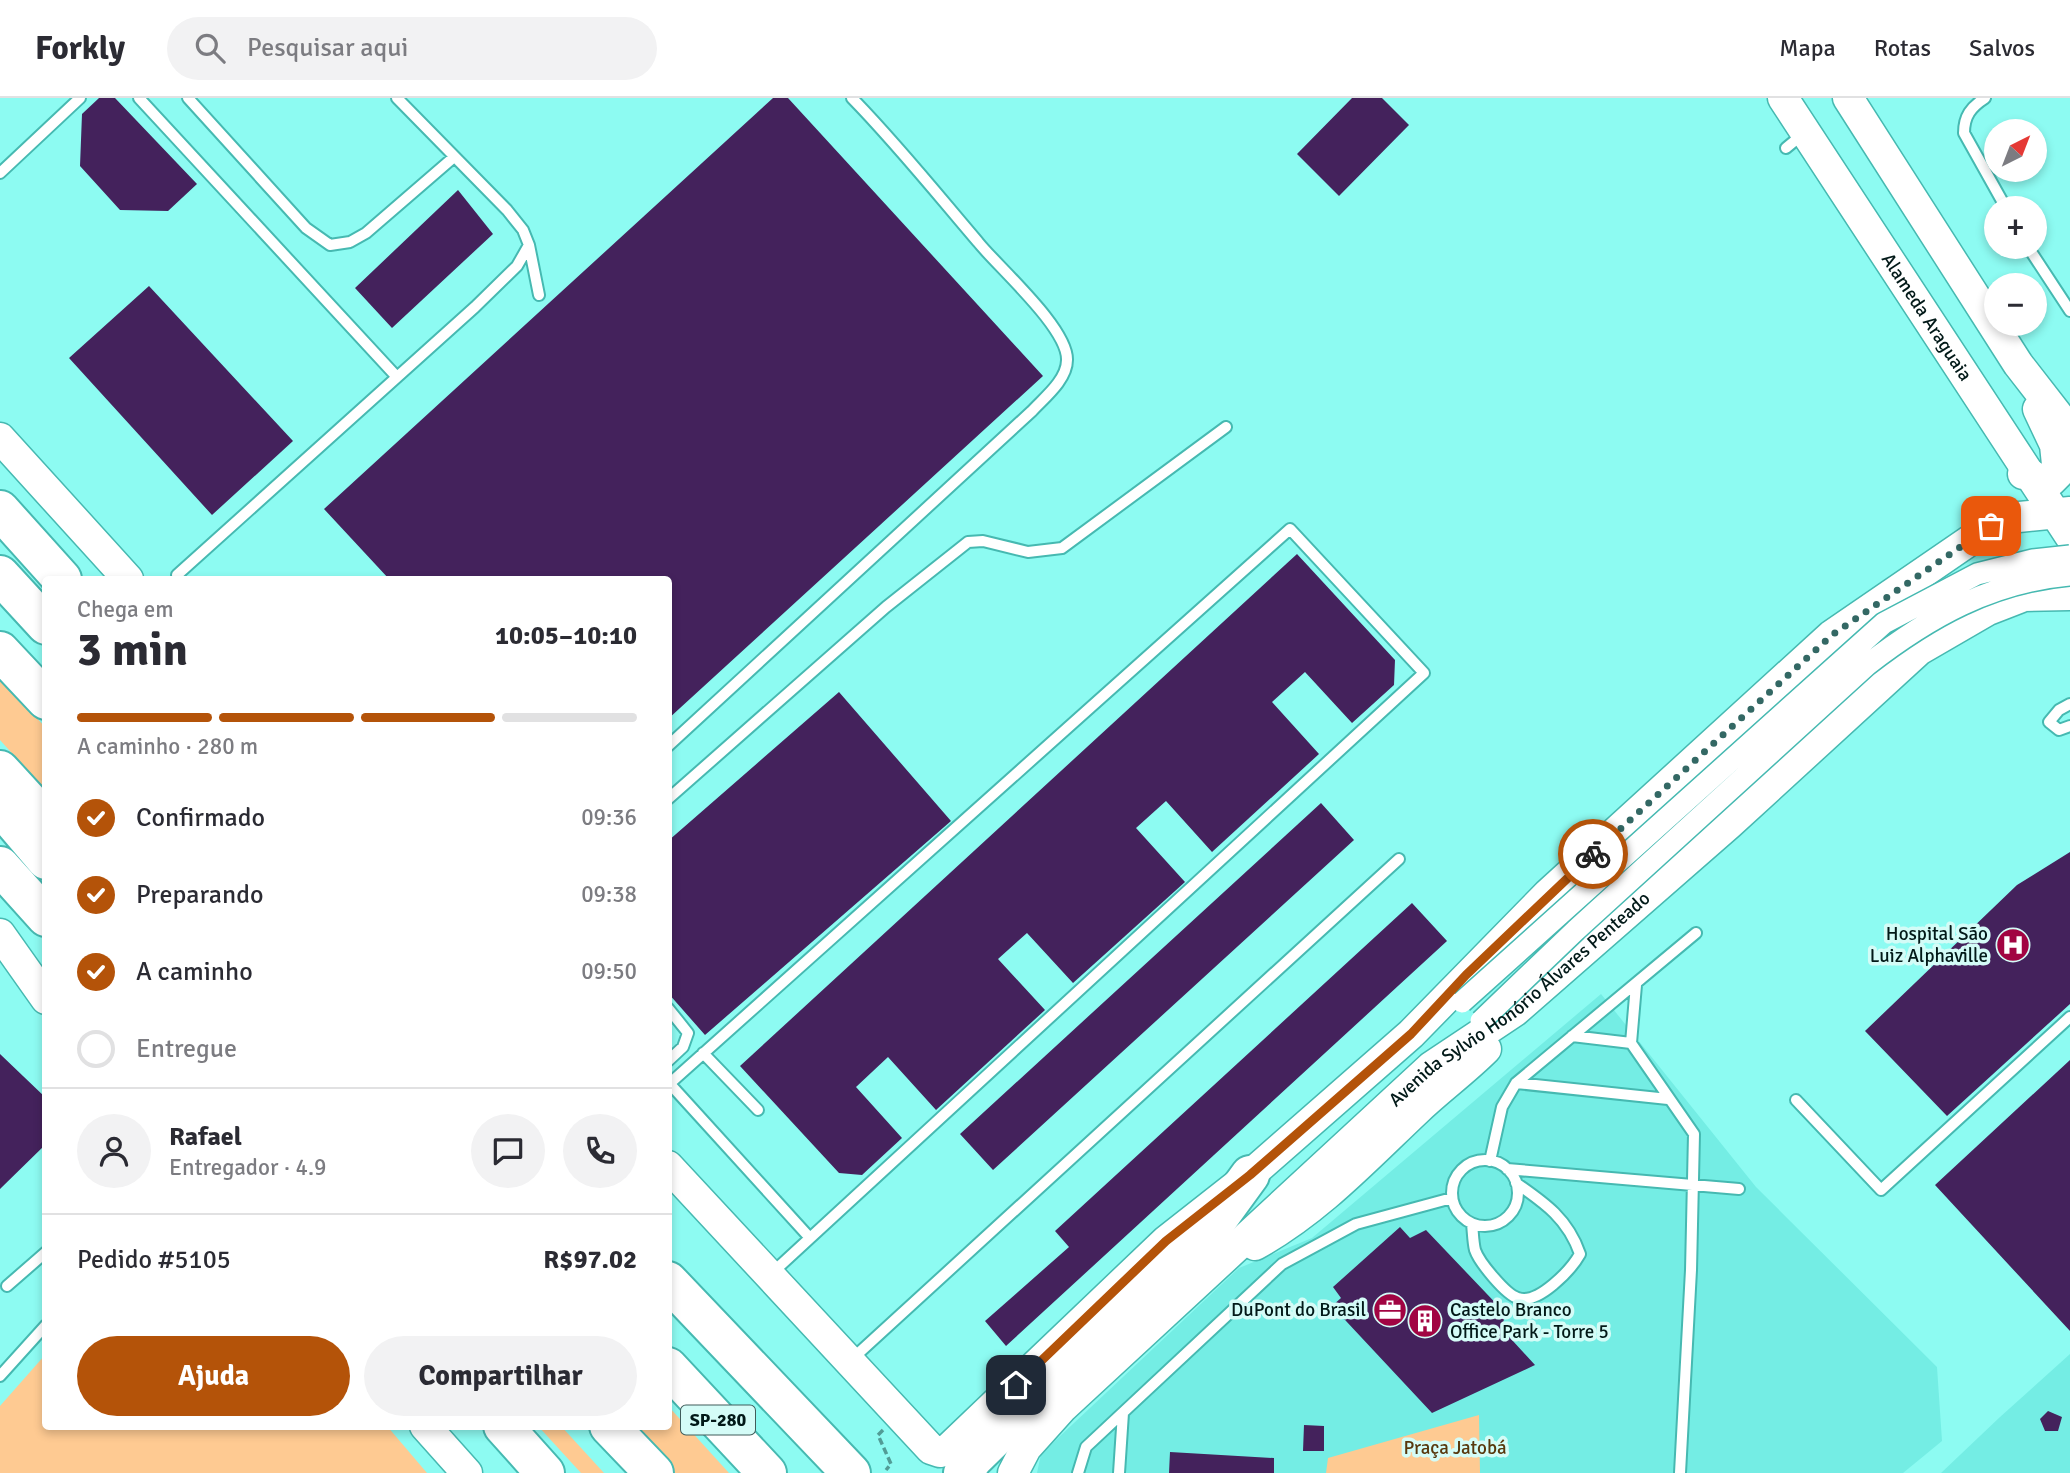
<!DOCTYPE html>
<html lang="pt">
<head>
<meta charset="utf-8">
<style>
  :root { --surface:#fff; --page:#f2f2f3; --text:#2b2b33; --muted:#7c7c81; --line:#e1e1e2; --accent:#b45309 }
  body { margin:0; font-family:Signika,sans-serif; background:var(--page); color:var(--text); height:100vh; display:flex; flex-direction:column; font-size:26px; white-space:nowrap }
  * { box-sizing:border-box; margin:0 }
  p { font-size:23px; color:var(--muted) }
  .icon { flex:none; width:38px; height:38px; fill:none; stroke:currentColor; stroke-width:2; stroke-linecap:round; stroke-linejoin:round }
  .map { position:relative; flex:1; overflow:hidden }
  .sheet { position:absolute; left:42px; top:478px; width:630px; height:854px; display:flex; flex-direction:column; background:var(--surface); border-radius:7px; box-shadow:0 4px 10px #0003 }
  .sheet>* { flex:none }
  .needle { width:46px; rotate:42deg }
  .fabs { position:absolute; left:1984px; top:21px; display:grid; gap:14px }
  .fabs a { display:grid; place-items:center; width:63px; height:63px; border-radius:50%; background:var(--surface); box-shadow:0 4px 10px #0003; font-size:35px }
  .pin { position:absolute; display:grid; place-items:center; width:60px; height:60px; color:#fff; margin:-30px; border-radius:14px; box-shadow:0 4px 10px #0006 }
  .courier { position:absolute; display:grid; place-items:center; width:70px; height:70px; margin:-35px; border:5px solid #b45309; border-radius:50%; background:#fff; color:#222; box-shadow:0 2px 9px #0007 }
  .summary em { font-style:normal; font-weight:800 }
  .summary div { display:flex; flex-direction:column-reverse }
  .summary { display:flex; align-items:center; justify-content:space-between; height:119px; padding:0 35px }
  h1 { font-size:46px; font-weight:800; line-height:52px }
  .bar { display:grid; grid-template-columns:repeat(4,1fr); gap:10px 7px; align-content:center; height:84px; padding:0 35px }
  .bar i { height:9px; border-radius:5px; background:var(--line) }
  .bar .active { background:var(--accent) }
  .bar p { grid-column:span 4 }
  .line { display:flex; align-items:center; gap:18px; padding:0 35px; border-top:2px solid var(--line) }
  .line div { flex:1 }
  .round { display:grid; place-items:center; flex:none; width:74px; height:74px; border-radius:37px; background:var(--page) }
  ol { padding:0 35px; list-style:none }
  li { display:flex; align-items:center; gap:21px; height:77px }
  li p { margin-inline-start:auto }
  li .icon { padding:7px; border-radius:50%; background:var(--accent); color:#fff; stroke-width:4 }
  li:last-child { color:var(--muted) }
  li i { width:38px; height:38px; border:4px solid var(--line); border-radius:50% }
  .cta { display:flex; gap:14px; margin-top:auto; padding:14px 35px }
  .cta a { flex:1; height:80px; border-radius:42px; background:var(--accent); color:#fff; font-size:28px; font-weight:800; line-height:80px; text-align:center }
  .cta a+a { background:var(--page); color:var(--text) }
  header { display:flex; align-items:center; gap:42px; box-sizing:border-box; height:98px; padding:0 35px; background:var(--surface); border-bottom:2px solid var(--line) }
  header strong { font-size:33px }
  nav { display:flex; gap:38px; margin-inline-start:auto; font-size:24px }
  .search { width:490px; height:63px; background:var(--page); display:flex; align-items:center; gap:18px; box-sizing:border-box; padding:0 24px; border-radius:38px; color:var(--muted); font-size:26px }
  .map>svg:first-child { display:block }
</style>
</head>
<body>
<header>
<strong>Forkly</strong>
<div class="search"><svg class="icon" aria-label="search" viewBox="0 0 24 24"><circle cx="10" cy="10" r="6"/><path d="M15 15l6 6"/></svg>Pesquisar aqui</div>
<nav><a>Mapa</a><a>Rotas</a><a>Salvos</a></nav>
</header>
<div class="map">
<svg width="2070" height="1375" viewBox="0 0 2070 1375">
  <rect width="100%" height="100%" fill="#8dfbf2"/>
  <path fill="#74ede4" d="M1601,896L1756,1089L1937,1269L1942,1343L1903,1375H1037L1041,1356L1239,1170L1312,1140Z
    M2070,1256V1375H1941L2000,1319Z"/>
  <path fill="#feca92" d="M0,580L45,629V692L0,642Z
    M45,1257L46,1328H387L427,1375H0V1308Z
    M669,1309L729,1375H670L627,1328H668Z
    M1479,1317L1480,1375H1326L1328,1360Z
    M538,1328H561L604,1375H581Z"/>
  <path fill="#44225c" d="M99,0H115L197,86L168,113L120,112L80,68L82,16Z
    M773,0H788L1043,278L668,621V481H389L324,411Z
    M1352,0H1382L1409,27L1339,98L1297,56Z
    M458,92L493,136L392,230L355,190Z
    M149,188L293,343L212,417L69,260Z
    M1297,456L1395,562L1394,587L1352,625L1305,574L1272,604L1319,656L1212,754L1166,703L1136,730L1185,784L1073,885L1027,835L998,861L1045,912L936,1012L888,959L856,989L902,1040L862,1077L839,1075L740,968Z
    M839,594L951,723L705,937L668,895V743Z
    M1321,705L1354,742L993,1072L960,1036Z
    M2070,754V906L1947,1018L1865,933L2017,787Z
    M1412,805L1447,843L1006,1248L985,1223L1069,1149L1055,1133Z
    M0,956L46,1000V1046L0,1091Z
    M2070,962V1233L1935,1087Z
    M1400,1129L1410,1140L1426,1132L1506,1216L1501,1230L1535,1267L1432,1315L1332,1208L1341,1200L1333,1189Z
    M2048,1313L2062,1319L2058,1333H2045L2040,1321Z
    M1304,1327L1324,1328V1353H1303Z
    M1170,1354L1274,1360V1375H1169Z"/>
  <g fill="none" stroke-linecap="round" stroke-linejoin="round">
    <g stroke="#46b9b1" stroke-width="14">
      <path id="lane" d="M139,0L396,278
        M188,0L306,130L330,147L350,144L366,135L454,59
        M1985,0C1971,9 1964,18 1964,35L2006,110
        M1786,50L1803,36
        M0,75L80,0
        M529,147L539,197
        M2028,149L2070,213
        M177,477L475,209L517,168L529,147L523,132L507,112L397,0
        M2070,606L2059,612L2049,624L2059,632L2070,628
        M668,648L1032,313C1044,300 1067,282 1067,262C1068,230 998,169 978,144C937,96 897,46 852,0
        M668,701L886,509L968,444L983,443L1028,454L1062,450L1226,329
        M1636,887L1631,945L1694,1036L1691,1172L1680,1375
        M668,910L688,935L683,949L668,963
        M1572,938L1631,945
        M703,955L758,1012
        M1516,985L1668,1001
        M670,986L810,1140
        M668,987L1290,431L1424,575L771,1176
        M1796,1002L1881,1092L2070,919
        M1452 1095a33 33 0 1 1 66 0a33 33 0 1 1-66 0Z
        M1490,1063L1502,1009L1516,985L1696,835
        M1507,1071L1739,1091
        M1472,1126C1473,1134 1473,1144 1475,1152C1479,1164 1506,1197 1518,1200C1538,1207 1571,1172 1580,1156C1568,1121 1545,1105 1516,1085
        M7,1188L46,1154
        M851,1262L1399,761
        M0,1278L46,1227
        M1078,1375L1086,1349L1282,1166L1356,1126L1452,1100
        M1119,1375L1123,1315"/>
    </g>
    <g stroke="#46b9b1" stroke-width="33">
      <g id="secondary">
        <path id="s1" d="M1783,0L2070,438"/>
        <path d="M1848,0L2018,266L2070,333"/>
        <path d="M0,340L128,481"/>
        <path d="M2023,376L2024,372L2038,381L2051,383L2058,376L2055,347L2038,311"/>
        <path d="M0,836L46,901"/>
        <path d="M668,1068L931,1351L940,1354L947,1352L1166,1143L1250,1077L1411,936L1548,796L1832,537L1991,428L2009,420L2070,414"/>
        <path d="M1255,1147C1318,1112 1365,1061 1417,1012C1439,991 1464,973 1486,951"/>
        <path d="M425,1328L467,1375"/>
        <path id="s2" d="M1013,1375L1026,1350L1062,1310L1431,969L1515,913L1729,726L1919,552L1988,512L2024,498L2070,497"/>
      </g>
    </g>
    <g stroke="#46b9b1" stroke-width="42">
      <path id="highway" d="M0,412L62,481
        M0,477L46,527
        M0,553L46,602
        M0,672L46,722
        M0,708L46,762
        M0,768L46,819
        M668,1183L851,1375
        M668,1269L767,1375
        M503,1328L545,1375
        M609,1328L654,1375
        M963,1375L973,1361L1218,1121L1250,1077"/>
    </g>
    <path stroke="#529c96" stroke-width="3.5" stroke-dasharray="7 3.5" stroke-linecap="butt" d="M883,1332L878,1337L891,1366L886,1372"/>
    <use href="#lane" stroke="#fff" stroke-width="10"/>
    <use href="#secondary" stroke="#fff" stroke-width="30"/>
    <use href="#highway" stroke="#fff" stroke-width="38"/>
    <g stroke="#46b9b1" stroke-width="24" stroke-linecap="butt">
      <path id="street-bridge" d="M1462,904L1884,525L1977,476L2033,462L2070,458
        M1481,923L1576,832L1867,567C1929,519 1991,484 2070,477"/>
    </g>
    <use href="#street-bridge" stroke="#fff" stroke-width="21"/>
  </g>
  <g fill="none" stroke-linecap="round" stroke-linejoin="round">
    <path stroke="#336864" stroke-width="7" stroke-dasharray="0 12.6" d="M1593,756L1832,537L1991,428"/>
    <path stroke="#b45309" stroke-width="9" d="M1016,1287L1166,1143L1250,1077L1411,936L1466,877L1593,756"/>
  </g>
  <defs>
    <g id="hospital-disc" transform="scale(1.75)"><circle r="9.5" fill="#a10442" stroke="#d4fcf7"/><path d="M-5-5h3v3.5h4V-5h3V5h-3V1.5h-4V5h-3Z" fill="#fff"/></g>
    <g id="office-disc" transform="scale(1.75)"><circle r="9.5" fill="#a10442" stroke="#d4fcf7"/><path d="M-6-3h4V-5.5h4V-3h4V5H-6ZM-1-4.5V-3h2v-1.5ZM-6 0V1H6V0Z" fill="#fff"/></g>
    <g id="building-disc" transform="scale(1.75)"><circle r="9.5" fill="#a10442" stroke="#d4fcf7"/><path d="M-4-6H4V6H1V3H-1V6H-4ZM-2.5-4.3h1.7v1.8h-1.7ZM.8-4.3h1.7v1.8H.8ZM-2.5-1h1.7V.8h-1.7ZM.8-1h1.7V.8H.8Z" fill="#fff"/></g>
  </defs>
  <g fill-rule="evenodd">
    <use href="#hospital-disc" x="2013" y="847"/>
    <use href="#office-disc" x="1390" y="1212"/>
    <use href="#building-disc" x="1425" y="1223"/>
  </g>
  <g text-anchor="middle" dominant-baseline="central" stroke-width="7" stroke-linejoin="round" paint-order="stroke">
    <rect fill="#d4fcf7" stroke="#415d5b" stroke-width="2" x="681" y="1307.5" width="74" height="29" rx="5"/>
    <g font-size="18" font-weight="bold" fill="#021918">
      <text x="718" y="1322">SP-280</text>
    </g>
    <g font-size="19" fill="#021918" stroke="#d4fcf7">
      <text stroke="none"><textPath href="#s1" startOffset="262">Alameda Araguaia</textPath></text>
      <text stroke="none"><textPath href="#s2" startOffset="696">Avenida Sylvio Honório Álvares Penteado</textPath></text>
    </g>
    <g font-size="19" fill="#021918" stroke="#d4fcf7" text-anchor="end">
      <text x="1988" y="836">Hospital São<tspan x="1988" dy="22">Luiz Alphaville</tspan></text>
      <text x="1366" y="1212">DuPont do Brasil</text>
      <text x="1450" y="1212" text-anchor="start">Castelo Branco<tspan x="1450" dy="22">Office Park - Torre 5</tspan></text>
    </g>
    <g font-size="19" fill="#58380d" stroke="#d4fcf7">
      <text x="1455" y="1350">Praça Jatobá</text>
    </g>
  </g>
</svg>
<div class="fabs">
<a><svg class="needle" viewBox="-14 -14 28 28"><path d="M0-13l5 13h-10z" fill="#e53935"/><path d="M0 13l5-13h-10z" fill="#7c7c81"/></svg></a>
<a>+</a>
<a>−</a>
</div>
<div class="pin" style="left:1991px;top:428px;background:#ea580c"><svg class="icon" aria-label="bag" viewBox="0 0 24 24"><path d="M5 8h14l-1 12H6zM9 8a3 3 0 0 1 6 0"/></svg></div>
<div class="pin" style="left:1016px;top:1287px;background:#1f2937"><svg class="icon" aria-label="home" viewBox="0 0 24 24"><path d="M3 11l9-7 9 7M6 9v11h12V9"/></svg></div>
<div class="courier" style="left:1593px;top:756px"><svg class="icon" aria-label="bike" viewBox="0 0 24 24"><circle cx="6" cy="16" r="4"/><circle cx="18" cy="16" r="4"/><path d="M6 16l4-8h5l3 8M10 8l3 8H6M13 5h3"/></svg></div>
<section class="sheet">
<div class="summary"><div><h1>3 min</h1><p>Chega em</p></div><em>10:05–10:10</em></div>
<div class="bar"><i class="active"></i><i class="active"></i><i class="active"></i><i></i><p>A caminho · 280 m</p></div>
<ol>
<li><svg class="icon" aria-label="check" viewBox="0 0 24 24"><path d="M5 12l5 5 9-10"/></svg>Confirmado<p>09:36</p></li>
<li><svg class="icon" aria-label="check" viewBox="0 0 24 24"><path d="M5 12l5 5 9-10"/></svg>Preparando<p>09:38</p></li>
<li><svg class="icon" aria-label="check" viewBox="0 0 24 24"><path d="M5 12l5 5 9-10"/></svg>A caminho<p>09:50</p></li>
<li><i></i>Entregue</li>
</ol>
<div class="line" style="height:126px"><a class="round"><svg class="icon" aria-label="person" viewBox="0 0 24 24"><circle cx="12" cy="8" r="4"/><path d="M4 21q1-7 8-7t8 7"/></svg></a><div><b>Rafael</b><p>Entregador · 4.9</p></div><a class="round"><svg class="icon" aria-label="chat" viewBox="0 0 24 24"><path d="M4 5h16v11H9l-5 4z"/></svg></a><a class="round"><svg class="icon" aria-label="phone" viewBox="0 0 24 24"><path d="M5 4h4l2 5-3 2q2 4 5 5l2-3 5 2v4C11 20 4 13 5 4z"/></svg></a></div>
<div class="line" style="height:91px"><div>Pedido #5105</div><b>R$97.02</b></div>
<div class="cta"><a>Ajuda</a><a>Compartilhar</a></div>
</section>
</div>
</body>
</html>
